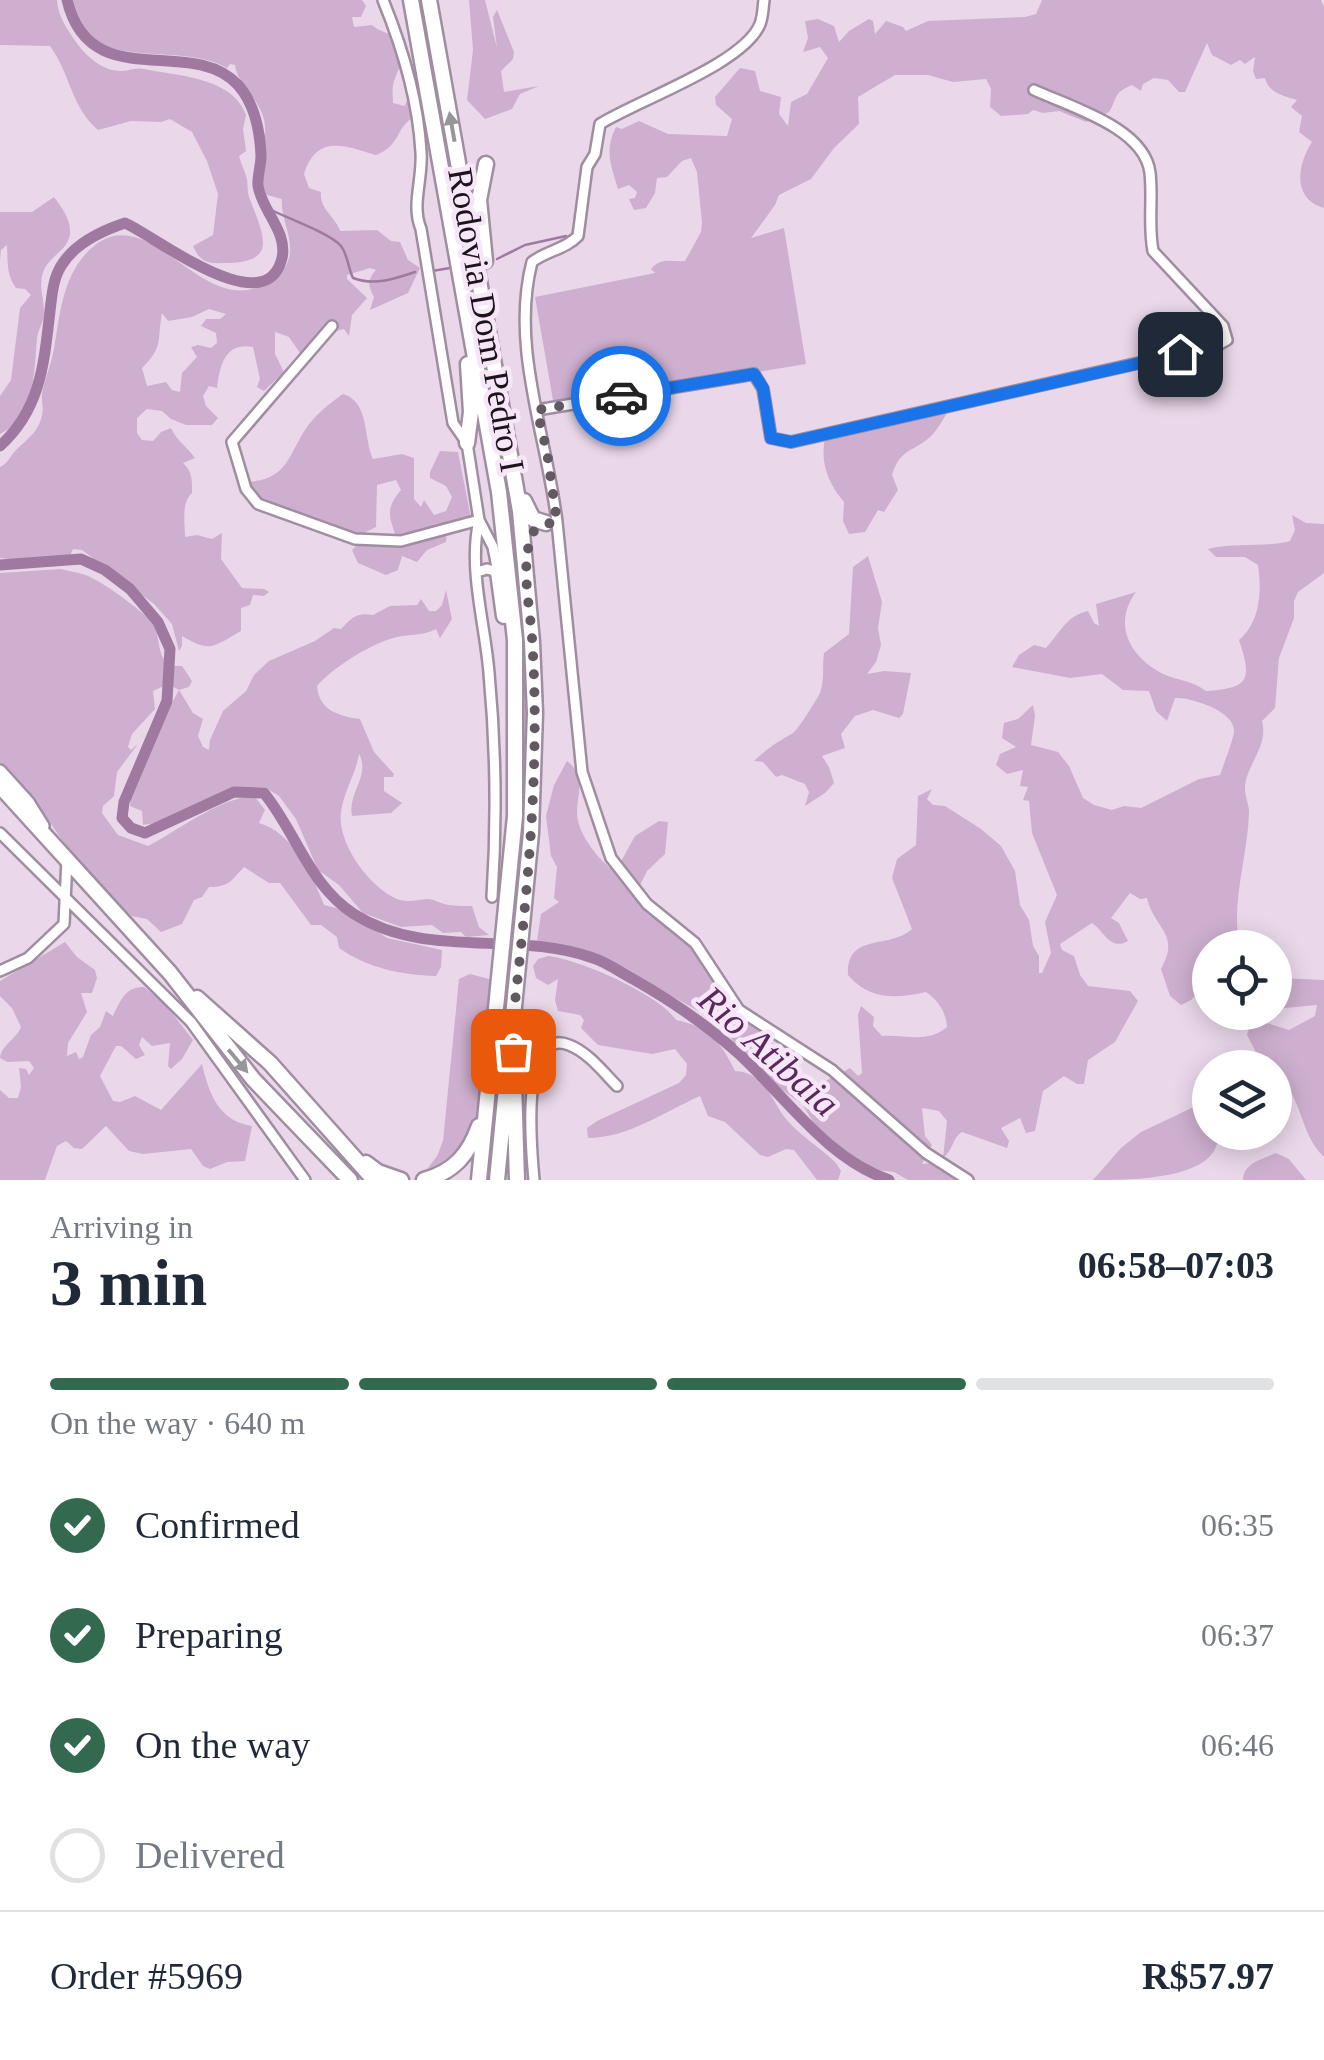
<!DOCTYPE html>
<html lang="en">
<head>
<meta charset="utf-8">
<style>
  :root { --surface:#fff; --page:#f2f2f3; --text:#1f2937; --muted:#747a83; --line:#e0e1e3; --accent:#33694f }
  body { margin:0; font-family:Georgia,serif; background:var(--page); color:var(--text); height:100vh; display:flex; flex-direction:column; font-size:38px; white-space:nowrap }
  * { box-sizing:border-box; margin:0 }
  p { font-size:32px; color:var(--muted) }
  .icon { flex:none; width:55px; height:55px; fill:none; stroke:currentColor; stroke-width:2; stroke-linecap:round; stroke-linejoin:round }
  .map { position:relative; height:1180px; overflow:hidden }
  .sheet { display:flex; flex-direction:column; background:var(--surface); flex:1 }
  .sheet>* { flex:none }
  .controls { position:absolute; left:1192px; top:930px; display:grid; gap:20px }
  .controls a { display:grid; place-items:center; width:100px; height:100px; border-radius:50%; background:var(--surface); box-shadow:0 5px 25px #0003; font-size:50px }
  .pin { position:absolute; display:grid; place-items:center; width:85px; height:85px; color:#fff; margin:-42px; border-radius:20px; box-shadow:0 5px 15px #0006 }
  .courier { position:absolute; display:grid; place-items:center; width:100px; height:100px; margin:-50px; border:8px solid #1a73e8; border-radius:50%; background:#fff; color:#222; box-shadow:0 2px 12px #0007 }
  .summary em { font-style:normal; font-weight:700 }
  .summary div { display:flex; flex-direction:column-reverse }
  .summary { display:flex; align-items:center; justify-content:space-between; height:170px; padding:0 50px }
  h1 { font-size:65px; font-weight:700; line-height:75px }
  .bar { display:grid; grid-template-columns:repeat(4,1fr); gap:15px 10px; align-content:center; height:120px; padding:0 50px }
  .bar i { height:12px; border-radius:8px; background:var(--line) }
  .bar .selected { background:var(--accent) }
  .bar p { grid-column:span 4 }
  .line { display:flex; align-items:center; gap:25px; padding:0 50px; border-top:2px solid var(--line) }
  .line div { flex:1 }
  ol { padding:0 50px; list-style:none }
  li { display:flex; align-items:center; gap:30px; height:110px }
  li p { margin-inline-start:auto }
  li .icon { padding:10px; border-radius:50%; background:var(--accent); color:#fff; stroke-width:4 }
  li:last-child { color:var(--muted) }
  li i { width:55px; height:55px; border:5px solid var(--line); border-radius:50% }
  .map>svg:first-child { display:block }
</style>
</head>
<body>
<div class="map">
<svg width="1324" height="1180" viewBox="0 0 1324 1180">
  <rect width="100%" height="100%" fill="#ead8ea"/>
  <path fill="#ceafcf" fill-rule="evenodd" d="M0,0H57C58,17 67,29 76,42C86,56 102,71 121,71C129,71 135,67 144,69C177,76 233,77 246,115L243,129L246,151L239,156C241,164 245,171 247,179C248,187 247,194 251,202C266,241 276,263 223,263C206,264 200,261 193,246L213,235L218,194L207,161L192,132L170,119L161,122L131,121L98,130C71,107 70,73 50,46L0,45Z
    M70,0H362L366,6L361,17H352L354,27L372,25C380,32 387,32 394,37C413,51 396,70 393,85C392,91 393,97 393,103L405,106L408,96L412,118C395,130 400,146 376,155C345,146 317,133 304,174L309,188L321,192C319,209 336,217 340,231L377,230L391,241L400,242L408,260L420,268L408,293L370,310L374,297C367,285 368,279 376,270L370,268L347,275V279L367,298L352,315L349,336L344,329L335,331L331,329L300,353L289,337L275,332V354L284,372L264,391L257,387L260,379L253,347C225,342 220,365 217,388L209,386L203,396L206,406L218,418L212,425H186L171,419L162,411L147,409L137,418V433L142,440L153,441L161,432L171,428C176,440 188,448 195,458L183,463C193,472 192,481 192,493C181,503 185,523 185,537L197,535L212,539L222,533L221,559L242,588L264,589L269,592L264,596L253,595L250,605L241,608V631C213,647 210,653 182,636V646L179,651L172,624L154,604L82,550L73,549L70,556C47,562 23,561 0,558V467C8,463 9,458 15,451C26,440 39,432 42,415C44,408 41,400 42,393C45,378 51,365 54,349C60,313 63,271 94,246C153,199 204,325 270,281C279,275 286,269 289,258C294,238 280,218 282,199L267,195L263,187L262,135L265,134C268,102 237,88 235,65L230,64L227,68C179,39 82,78 70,0ZM209,309L226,314L220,319H206L201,326L216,333L217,343L211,348L198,345L191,347L197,357L182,373L180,392L172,390L166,382L147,386L142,368C164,347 157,339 162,313L168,321L192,317Z
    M415,0H425L516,516L530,732L520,915L511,917L522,730L519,651Z
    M469,0H485L497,48L493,17L497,10L514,52L513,59L501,71L504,92L539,86L520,94L512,109L485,119L467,100L473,50Z
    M1042,0H1321L1324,7V208C1292,199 1297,165 1312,142L1299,132L1302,116L1291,107L1297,100C1285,96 1268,93 1265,78L1256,79L1253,71L1255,57L1245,64L1240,60L1231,65L1212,55L1207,43L1185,92H1179L1168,80L1154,78L1143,84L1141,91L1132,85C1112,94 1119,96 1109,112L1086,122L1059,111L1043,113L1033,110L1028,114L1001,116L990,107L991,89L986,79L953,82L928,75H895L858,97L859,124L834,148L811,179L779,195L775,205L751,238L784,228L806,364L554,406L535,297L655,273L651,269C661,257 672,262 685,261L701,232L702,223L697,172L691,158L682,161L667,177L657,178L655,193L646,208L634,210L629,199L635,198L637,192L629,185L618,189C611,165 604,151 616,127L622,129L639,121L668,134L727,136L732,119L716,105L715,97L740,68L755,71L760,91L781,97L779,114L788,126L791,102L807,94L828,58L820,47L803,52L808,38L805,21L818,19L834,26L839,42L849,31L869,19L873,21L875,34L886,21L903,27L906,31L928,21L1025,17L1036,14Z
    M54,197C61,206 71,220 70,232C70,251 46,256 42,276C39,289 45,302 44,315C43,323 38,330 37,338C34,373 35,417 0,434V396L11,380L20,308L31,295L25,289L16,288C6,274 8,262 7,245L1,250L0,261V212H32Z
    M343,394C370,402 363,438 373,459L402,454L414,458V499L421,507L424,500L434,515L446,511L452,497L446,486L430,478V472L440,451L458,452L471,518L447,531L446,542L427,550L417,562L402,556L398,570L386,575L358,563L352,550L357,545L388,546L397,540C391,519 383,511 401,490L396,480L377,485L376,527L360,535L274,508L255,497L246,482C289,480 288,454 307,427C316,414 330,403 343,394Z
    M952,405C946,414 940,426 933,434C915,453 901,446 892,475L898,490L884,512L878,510L865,532L849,534L843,521L844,502C827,482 819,459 826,435L910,408Z
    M1292,515L1306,523L1324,524V573L1298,592L1294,601V618L1279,658L1275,708L1262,721C1269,748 1245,765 1245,789C1245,797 1249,804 1249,812C1248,857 1230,903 1240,947L1210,948V989L1200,991L1191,1000L1181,1005L1170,996L1161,969C1181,933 1154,929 1147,898L1140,899L1130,893L1111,918L1119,923L1128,941C1110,951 1105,932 1092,923L1060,944L1062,950L1074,956L1080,975L1088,986L1130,991L1138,1001L1115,1042L1088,1060L1084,1084H1077L1064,1076L1043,1091L1035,1131L1026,1133L1020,1118L1001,1128L1009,1141L1007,1148L962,1132C952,1138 953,1151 943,1158L947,1121L939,1111L922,1108L925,1136L932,1145L922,1164L942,1162L967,1180H908L894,1172L876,1170L854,1161L820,1133L802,1104L758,1073L727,1033L702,1013L627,971L605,965L583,951L537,941L541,914L559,902L554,898L557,867L551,856L546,816L554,785L567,761C590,779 573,799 578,821C582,838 597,857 610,868L619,865L635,836L659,821L668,822L665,854L647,871L638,889L640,895L705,953L724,979L737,1005L814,1087L850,1068L858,1076L862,1073L858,1015L861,1006L874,1017L873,1026L882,1036C905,1034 927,1044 947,1027C946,1012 938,1000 926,992C896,999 869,1000 848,975C846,932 889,950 912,929L892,878L897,859L916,845L918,796L932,789L927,799L933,805L945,806L981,829L1001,846L1015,871L1020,905L1029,920L1033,946L1039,956V973H1042L1051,953L1045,922L1057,895L1032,833L1029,801L1023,800L1028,787L1020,786L1023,770L1007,774L996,765L1000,754L1016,747L1002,738L1004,723L1018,719L1033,705L1035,716L1031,745L1058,752L1069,766L1083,798L1094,805L1112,810L1124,806L1141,808L1199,779L1220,775C1223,766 1234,738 1234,731C1235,711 1190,697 1175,698L1167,721L1156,711L1149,691L1123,690L1102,674L1070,678L1012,667L1019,655L1034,645L1046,648C1059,634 1067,615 1088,611L1094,623L1099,626L1096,604L1136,592C1113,623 1128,656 1163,674C1178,681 1192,680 1206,691C1248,688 1253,681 1239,640C1260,622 1262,592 1258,565L1245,557H1216L1208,549C1235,542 1263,548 1290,541L1295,530Z
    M868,556L882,602L878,628L881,645L876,662L867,674L884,671L911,673L903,714L899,718L873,710L855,716L841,734L845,748L822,756L829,767L834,783L825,793L805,806L809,792L805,784L782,775L776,777L763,762L754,761C767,748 778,742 793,733C798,730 817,699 820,693C825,680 822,666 824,653L849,634L853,567Z
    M61,569C71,572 84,573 92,578C104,583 147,614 153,624C162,640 155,654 171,666H182L192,681L189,687L179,690L193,713L203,719L198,736L203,747L209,750L210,740L223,711L246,691L254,675L269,661L315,641L334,628L341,629C352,617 357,612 373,615L390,606L417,605L421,599L429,611H436L442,605L446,590L452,619L440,638L436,629C423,636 411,634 397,637C374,642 333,667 317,686C319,710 338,716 360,719L374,752L394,774L393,777H384V791L402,803L391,813L352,816C347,793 371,776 359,754C356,774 344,790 341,812C337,843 369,887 397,899C408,903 416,900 427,899C435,899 441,904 449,905C456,906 465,906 472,906L479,927L489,935L466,937L461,932L443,933L432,925L401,927L363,913L339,885L318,870L296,819L279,796L264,787L228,789L162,822L143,825L142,811L130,806L131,795L154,736L179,690L168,684L153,691L155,709L132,734L128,747L131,750L138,744L117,772L114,796L103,806L102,813L118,835L148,846C176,832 225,794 255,797L265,810L259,823C293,833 312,874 324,905L344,910L387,938L442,950L441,967L436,976C401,975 368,968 339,948L337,937L321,925H311L280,883H269L244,867C232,879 231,887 209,887L202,897L194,900L182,924L161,932L147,919L132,916L120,906L62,840L43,812L0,762V573Z
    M65,942L77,957L95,970L97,978L92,993H81L87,1012L68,1043L67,1056L76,1052L79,1059L83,1057L91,1035L100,1027L106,1011L113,1016C120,1001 126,986 144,987L165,1004L193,1040L182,1059L171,1069L168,1066L170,1043L152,1046L142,1037L139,1045L145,1055L136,1059L121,1046H116L100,1076L113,1101L120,1102L135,1096L161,1110L202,1064C209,1093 218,1121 252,1126L245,1161L227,1162L210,1169L203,1166L191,1149L143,1154L129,1151L106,1126L82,1149L74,1148L66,1141L57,1146L45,1180H0V1090L9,1098H18L21,1087L19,1068L26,1069L29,1075L34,1068L29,1061L7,1062L0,1058C1,1045 16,1040 21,1027L12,1008L0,996V981Z
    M548,956C579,959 660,995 676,1020C706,1026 721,1041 735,1071C766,1073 770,1099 786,1119C799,1135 821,1148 836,1163L841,1171L838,1180H817L794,1150L786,1149L768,1157L760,1155L725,1122L708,1116L700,1096C664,1112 628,1138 588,1138L587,1128L597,1121L679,1083L686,1075L687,1064L675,1049L652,1054L598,1045L581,1028L584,1020L580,1015L558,1011L555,1000L558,979L548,985L536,978L533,966L538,959Z
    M470,974L493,980L475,1126L456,1161L421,1177L437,1156L443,1141L459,979Z
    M505,974L512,975L492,1180H484Z
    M1280,978L1324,980V1157C1298,1132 1305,1099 1275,1074V1068L1260,1067L1259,1058L1247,1035L1250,1023L1261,1021L1289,1030L1315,1016L1317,1005L1275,1009V981Z
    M1202,1103L1210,1110V1132L1218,1133C1222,1180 1132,1180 1093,1180L1121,1148L1141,1132Z
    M1276,1153L1289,1159L1306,1180H1243C1243,1163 1263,1159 1276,1153Z"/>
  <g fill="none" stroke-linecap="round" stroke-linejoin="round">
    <path stroke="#9f79a0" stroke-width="2.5" d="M267,208C284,217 330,233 341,246C348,255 348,268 353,278C374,286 394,279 415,272
      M497,259L525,245L566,236
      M432,271L450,268"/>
    <path stroke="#9f79a0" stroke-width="11" d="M0,446C41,409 44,363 50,311C52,295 53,279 61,266C74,244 101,231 125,223C155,236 266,325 282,258C288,232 262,211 258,186C257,177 261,166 261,156C260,131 255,104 238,85C191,34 90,96 67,0
      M0,565L81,559L105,570L130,589L158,622L170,649L167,701L124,802L122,818L131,828L145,833L234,792L264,793C296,832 309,885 354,914C426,960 516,930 593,958C606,962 620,972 633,979C670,1000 707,1025 739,1054C787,1098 826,1158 889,1180"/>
    <g stroke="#9f8ea0" stroke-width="14">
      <path id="minor" d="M383,0C403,49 418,99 421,152C423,179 411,205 421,229L453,423L467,443L479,520L493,547L498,572L487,569L477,572
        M332,326L232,442L246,489L258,504L355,539L401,541L479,520
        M537,410L754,374L763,389L771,438L791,442L1218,345L1227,340L1223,326L1153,251C1148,225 1153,199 1150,173C1145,128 1071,107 1034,90
        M479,520C468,569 485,623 489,673C496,748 497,821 492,897
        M557,522C547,437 510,346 532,262C546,251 566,249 578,236L587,167L595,154L600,124C638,100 744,64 760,24C763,17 763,7 764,0
        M546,523L557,522L582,772L611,858L647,904L695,943L739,1010L832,1070L926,1153L968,1180
        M0,833L191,1022L305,1180
        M0,971L28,958L64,924L67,859
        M534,1180C532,1156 518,1025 569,1045C588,1052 604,1073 617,1086"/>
    </g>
    <g stroke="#9f8ea0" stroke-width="16">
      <path id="major" d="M0,771L28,802L43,826"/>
    </g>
    <g stroke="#9f8ea0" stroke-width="19">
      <path id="highway" d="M411,0L499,492L515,640V816L479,1180
        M429,0L520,511L532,642L535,713L531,833L497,1180
        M485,261L479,200L486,164
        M467,443L471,412L468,364
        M524,501L533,519L546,523
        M498,572L504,616
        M0,786L170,973L253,1079L350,1180
        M197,998L270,1063L374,1180
        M514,1081L517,1180
        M366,1163L378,1172L401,1180
        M424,1180C454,1172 469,1154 479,1126"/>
    </g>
    <use href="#minor" stroke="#fff" stroke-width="9"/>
    <use href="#major" stroke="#fff" stroke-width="11"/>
    <use href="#highway" stroke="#fff" stroke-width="14"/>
  </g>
  <defs><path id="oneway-solid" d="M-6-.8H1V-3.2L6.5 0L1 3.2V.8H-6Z" transform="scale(2.5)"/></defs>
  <g fill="#989598">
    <use href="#oneway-solid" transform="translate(452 127) rotate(-100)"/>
    <use href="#oneway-solid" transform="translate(238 1061) rotate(50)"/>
  </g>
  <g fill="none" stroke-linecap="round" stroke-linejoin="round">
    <path stroke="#635963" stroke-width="10" stroke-dasharray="0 18" d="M513,1051L511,1038C526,905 541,771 532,638C530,605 519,561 534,531L546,524L557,522L547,452L537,410L621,396"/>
    <path stroke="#1a73e8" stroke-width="12" d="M621,396L754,374L763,388L771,438L791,442L1180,354"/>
  </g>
  <g text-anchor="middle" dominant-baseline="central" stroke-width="9" stroke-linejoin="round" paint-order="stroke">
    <g font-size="35" fill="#1b141b" stroke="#f7e5f8">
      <text transform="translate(486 320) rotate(80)">Rodovia Dom Pedro I</text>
    </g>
    <g font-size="38" font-style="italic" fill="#5a295c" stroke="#f7e5f8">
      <text transform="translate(769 1051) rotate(42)">Rio Atibaia</text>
    </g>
  </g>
</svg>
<div class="controls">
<a><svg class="icon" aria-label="locate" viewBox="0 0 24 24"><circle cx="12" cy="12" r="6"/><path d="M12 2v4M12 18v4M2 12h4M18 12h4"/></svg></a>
<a><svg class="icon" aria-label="layers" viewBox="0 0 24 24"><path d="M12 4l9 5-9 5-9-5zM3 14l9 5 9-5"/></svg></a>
</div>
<div class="pin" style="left:513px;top:1051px;background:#ea580c"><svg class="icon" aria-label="bag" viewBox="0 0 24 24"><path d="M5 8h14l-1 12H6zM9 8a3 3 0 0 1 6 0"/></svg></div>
<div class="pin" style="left:1180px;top:354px;background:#1f2937"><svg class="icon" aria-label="home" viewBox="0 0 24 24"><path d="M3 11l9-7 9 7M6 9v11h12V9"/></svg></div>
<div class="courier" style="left:621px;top:396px"><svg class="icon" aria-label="car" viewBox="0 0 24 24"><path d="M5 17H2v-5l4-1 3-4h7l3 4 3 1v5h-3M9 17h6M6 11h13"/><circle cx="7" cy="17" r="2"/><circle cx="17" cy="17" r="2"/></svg></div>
</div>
<section class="sheet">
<div class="summary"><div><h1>3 min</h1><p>Arriving in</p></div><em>06:58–07:03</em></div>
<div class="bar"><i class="selected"></i><i class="selected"></i><i class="selected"></i><i></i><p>On the way · 640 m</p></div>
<ol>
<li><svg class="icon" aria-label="check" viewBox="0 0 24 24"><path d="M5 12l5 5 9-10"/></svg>Confirmed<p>06:35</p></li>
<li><svg class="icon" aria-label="check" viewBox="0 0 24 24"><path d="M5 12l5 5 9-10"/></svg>Preparing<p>06:37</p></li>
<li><svg class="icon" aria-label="check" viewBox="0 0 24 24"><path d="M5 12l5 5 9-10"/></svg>On the way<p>06:46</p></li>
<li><i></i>Delivered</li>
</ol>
<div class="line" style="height:130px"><div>Order #5969</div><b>R$57.97</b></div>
</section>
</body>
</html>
